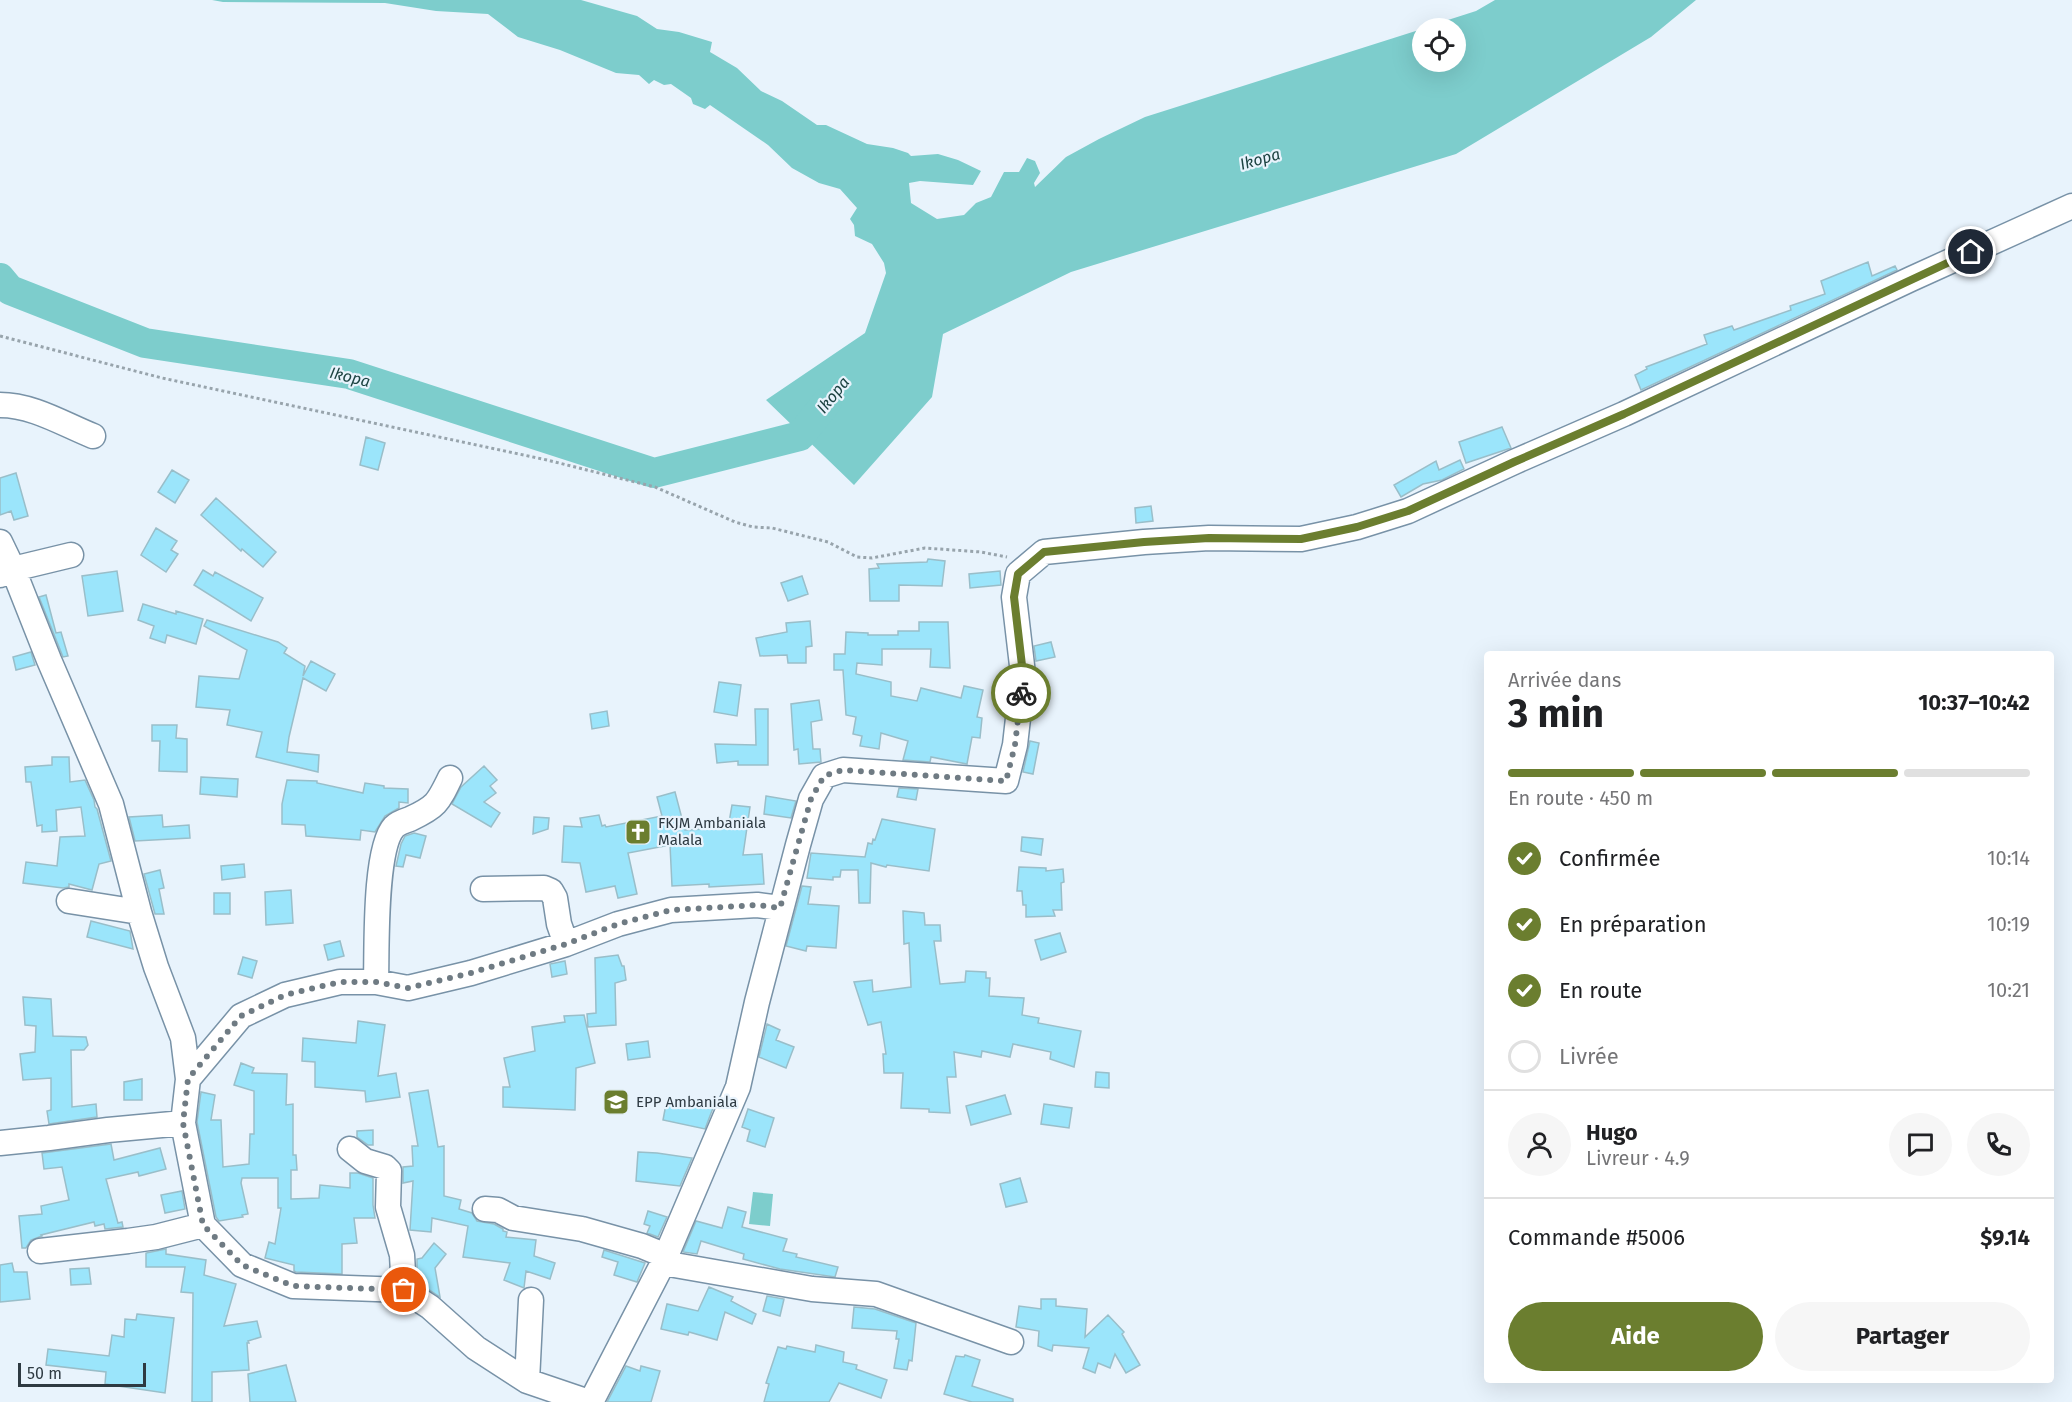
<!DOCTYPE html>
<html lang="fr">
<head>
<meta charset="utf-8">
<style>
  :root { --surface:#fff; --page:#f6f6f6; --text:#202124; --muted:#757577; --line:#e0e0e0; --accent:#6b7e2f }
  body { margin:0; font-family:"Fira Sans",sans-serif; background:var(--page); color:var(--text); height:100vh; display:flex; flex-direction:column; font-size:22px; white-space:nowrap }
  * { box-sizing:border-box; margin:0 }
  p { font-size:20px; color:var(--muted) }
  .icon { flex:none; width:33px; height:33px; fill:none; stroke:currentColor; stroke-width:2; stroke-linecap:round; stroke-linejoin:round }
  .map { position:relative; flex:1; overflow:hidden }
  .details { position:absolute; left:1484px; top:651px; width:570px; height:732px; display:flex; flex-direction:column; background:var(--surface); border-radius:6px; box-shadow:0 6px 24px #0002 }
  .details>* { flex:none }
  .tools { position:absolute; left:1412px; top:18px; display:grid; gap:12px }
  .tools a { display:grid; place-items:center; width:54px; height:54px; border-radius:50%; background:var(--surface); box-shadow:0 6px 24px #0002; font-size:30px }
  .scale { position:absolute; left:18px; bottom:15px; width:128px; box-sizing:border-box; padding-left:6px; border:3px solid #2e3a42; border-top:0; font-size:16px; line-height:21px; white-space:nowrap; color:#2e3a42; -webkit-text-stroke:4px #e8f3fc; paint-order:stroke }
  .pin { position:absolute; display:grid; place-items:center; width:51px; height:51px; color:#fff; margin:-26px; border:3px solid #fff; border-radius:50%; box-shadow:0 2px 6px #0007 }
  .courier { position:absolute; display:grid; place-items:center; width:60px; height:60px; margin:-30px; border:4px solid #6b7e2f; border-radius:50%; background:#fff; color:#222; box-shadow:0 2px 8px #0007 }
  .summary em { font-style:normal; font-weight:700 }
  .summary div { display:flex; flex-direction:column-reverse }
  .summary { display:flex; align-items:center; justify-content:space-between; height:102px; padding:0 24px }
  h1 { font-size:39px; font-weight:700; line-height:45px }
  .bar { display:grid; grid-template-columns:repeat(4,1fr); gap:9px 6px; align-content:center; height:72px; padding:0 24px }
  .bar i { height:8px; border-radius:4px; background:var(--line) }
  .bar .selected { background:var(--accent) }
  .bar p { grid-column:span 4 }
  .line { display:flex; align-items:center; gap:15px; padding:0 24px; border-top:2px solid var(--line) }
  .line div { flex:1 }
  .round { display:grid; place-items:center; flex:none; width:63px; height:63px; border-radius:32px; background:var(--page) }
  ol { padding:0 24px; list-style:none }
  li { display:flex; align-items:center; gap:18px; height:66px }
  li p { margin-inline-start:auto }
  li .icon { padding:6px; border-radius:50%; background:var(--accent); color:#fff; stroke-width:4 }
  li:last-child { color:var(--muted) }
  li i { width:33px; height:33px; border:3px solid var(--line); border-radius:50% }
  .action { display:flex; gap:12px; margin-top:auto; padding:12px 24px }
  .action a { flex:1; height:69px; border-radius:36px; background:var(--accent); color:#fff; font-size:24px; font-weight:700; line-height:69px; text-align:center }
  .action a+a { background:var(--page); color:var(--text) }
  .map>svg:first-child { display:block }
</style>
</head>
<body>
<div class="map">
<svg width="2072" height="1402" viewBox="0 0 2072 1402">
  <rect width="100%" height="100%" fill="#e8f3fc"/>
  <path fill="#7dcdcc" d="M212,0H581L637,16L657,29L679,32L712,42L710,52L737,68L761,91L782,101L817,125H826L867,144L893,148L908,153L911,156L938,154L958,160L981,171L973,185L920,181L909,183L911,203L937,219L964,215L976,203L991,197L1004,172H1019L1027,158L1035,161L1040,173L1034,183L1035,187L1066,157L1099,139L1145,117L1422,29V62H1455V28H1423L1476,11L1495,0H1696L1651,37L1456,154L1071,272L943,334L932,397L854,485L766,400L865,333L886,273L884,263L872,244L855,236L854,225L850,219L857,208L840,189L819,183L792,168L768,145L710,105L705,109L693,104L691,98L671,84L664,85L654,80L649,84L639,75L616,73L560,50L518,37L488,14L436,11L385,3L223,2Z
    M753,1192L773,1194L770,1226L749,1224Z"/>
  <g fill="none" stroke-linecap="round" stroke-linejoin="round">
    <path stroke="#7dcdcc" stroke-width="30" d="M0,278L10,290L145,343L349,374L654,473L800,436L827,402"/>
  </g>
  <path fill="#9be5fb" stroke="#99bec9" stroke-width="1.5" d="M1868,262L1872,276L1895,266L1897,270L1641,390L1635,375L1647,369L1646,367L1707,344L1704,335L1732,326L1734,330L1791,310L1790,306L1825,294L1821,281Z
    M1502,427L1511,448L1466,463L1459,442Z
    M366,437L385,443L378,470L360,465Z
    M1460,460L1464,469L1442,480L1423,484L1401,497L1394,485L1436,461L1439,470Z
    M172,470L189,480L175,503L158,492Z
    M16,473L28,516L14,520L11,511L0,515V478Z
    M216,498L276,552L263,567L242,549L241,551L201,515Z
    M1151,506L1153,521L1136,523L1135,508Z
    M156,528L177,541L171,550L178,554L166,572L141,555Z
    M928,559L945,561L942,586L899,585V601H870L869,569L879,568L877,564L927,562Z
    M203,570L213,576L215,572L263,598L251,621L194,585Z
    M117,571L123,611L88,616L82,576Z
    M1000,571L1001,585L970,588L969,574Z
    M802,576L808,594L788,601L781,583Z
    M46,595L56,633L61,632L68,656L63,657L39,597Z
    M143,604L176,614V611L203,619L196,644L167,635L165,643L150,638L154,626L138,620Z
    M207,620L278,642L287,648L284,653L305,666L303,676L311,661L335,674L326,691L303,678L289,737L287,752L319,755L318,772L256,757L262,732L227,725L230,710L196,707L199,676L239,679L247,650L204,626Z
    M810,621L812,646L806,647V663H788L787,655L760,656L756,638L787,632L786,623Z
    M919,622H948L950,668L930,667L931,649H882V665L857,663L856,674L891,682V696L917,701L921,688L961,698L964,686L983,690L977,717L982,718L980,738L972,737L967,764L931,757L930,762L903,760L908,741L881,733L879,749L860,746L862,736L853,734L856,717L846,715L843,670H834V654H845L846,632L868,633V635H898V631H919Z
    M1051,642L1055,657L1036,661L1034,646Z
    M31,652L35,665L16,670L13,657Z
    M719,682L741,685L737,716L714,712Z
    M819,700L822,720L811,722L813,749H820L821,762L799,764L798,749L794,750L791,704Z
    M755,709H768V765H738V761L717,763L715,744L756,745Z
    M607,711L609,726L592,729L590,714Z
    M152,725H177L176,738L187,739V772L159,771L160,741H152Z
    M1030,741L1039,743L1033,774L1023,772Z
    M52,757H69L70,782L85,780L94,800L95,807L97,809L111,861L99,864L92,890L69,884V887L63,888L23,883L26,862L57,866L60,837L85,836L81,807L56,810L57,831L42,832V825L37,826L31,782H26L25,767L52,765Z
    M484,766L497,780L490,786L496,793L484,802L500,813L491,827L452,804L461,787Z
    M201,777L238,779L237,797L200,794Z
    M287,780L317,781V783L363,793L365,783L384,786V788L408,789V803L399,802V808L385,816L375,832L361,830L360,840L306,836L305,825L282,824V804Z
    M899,788L918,789L916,800L897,797Z
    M675,792L685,830L728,828L732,805L750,807L743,855L762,854L764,884L709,887V884L672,886L670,845L628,853L637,894L618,898L615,886L586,892L580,863L562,862L564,826L582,827L580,818L599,815L602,826L605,825L606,827L662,816L657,797Z
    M766,796L796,801L791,818L764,814Z
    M162,815L163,827L189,825L190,838L135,841L129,817Z
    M534,817L549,818L548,829L533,834Z
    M882,819L935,829L929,871L887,865L886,867L871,863L870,903H859L858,870H841L840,877H833V880L807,878L811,853L865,857L868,843L872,844L873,839L875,840Z
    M414,833L426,836L420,858L406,855L403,867L396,866L401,844L405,836Z
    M1022,837L1043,839L1041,855L1021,851Z
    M244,864L245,877L222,880L221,866Z
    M1019,867L1046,868V871L1063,869L1064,882L1061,883L1062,910H1053L1055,916L1026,917V905H1023L1022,891H1017Z
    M160,870L164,888L159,889L164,914H155L144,874Z
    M802,886L811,887L808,904L839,906L836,948L807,946L806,951L786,946Z
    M291,890L293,923L266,925L265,892Z
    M214,893H230V914H214Z
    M903,911L924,913L925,925H940L941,941H934L940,984L965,982L966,971L986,972V978H990L989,996L1024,998L1022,1015L1039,1018L1038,1023L1081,1031L1074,1067L1050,1059L1051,1052L1013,1044L1010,1057L982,1051L981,1057L954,1052L956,1077H947L950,1113L929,1112V1109L901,1108L903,1073H884L883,1054H886L881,1022L868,1025L854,982L872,980L873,992L911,987L909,943L904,944Z
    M91,921L130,931L133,949L87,937Z
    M1060,933L1066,952L1041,960L1035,940Z
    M340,941L344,956L328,960L324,945Z
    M618,955L622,966H624L626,980L615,983L616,1025L588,1027L587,1014L596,1013L595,958Z
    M243,957L257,961L252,978L238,974Z
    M565,961L567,974L552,977L550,964Z
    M23,997L51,999L53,1036L86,1037L88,1045L84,1050H71L72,1107L96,1104L97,1117L49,1124L47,1111L51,1110V1078L23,1080L20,1054L35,1052L36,1026L25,1025Z
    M584,1015L595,1063L576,1068L575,1110L503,1107V1087H510L504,1058L535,1051L532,1027L565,1022L564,1016Z
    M358,1021L385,1025L378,1076L396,1073L400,1097L366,1102L365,1091L315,1087V1062L302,1061L303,1038L356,1043Z
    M767,1024L780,1030L776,1040L794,1047L786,1068L759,1057Z
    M648,1041L650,1057L628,1060L626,1044Z
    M241,1063L254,1068L252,1073L287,1074L286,1105L293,1104V1155H296L297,1170H291V1199L319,1198L320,1185L350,1188V1173H358L373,1178V1205L375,1218H354L357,1243L342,1244V1274L296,1272L294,1271V1265L265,1258L269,1242L275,1244L281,1208H278V1178H242L241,1183L248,1214L242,1215L243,1217L219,1221L216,1217L197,1122L201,1092L215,1095L211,1120H221L223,1167L249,1164L250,1134H254V1091L234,1085Z
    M1096,1072L1109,1073V1088L1095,1087Z
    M142,1079V1100H124V1082Z
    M428,1090L438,1147L444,1146V1196L461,1200L459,1209L472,1213L477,1221L494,1224L503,1229V1231L507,1232L506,1237L536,1240L534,1256L555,1263L550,1279L526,1271L524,1288L504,1280L510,1263L463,1257L468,1226L432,1218L431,1232L410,1230L413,1181L403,1183V1167L413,1166L412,1146H418L409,1093Z
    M1005,1095L1011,1114L971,1125L966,1106Z
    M667,1099L713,1108L705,1129L663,1120Z
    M1044,1104L1072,1108L1069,1128L1041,1124Z
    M748,1109L774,1118L765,1147L747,1141L750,1130L742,1127Z
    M373,1130V1145H368L357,1137V1131Z
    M111,1144L114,1160L160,1148L166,1169L139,1176L138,1172L106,1179L118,1223L122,1222L123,1227L105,1229L104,1224L95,1226L94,1222L41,1235L42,1236L31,1240L26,1248H22L19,1216L42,1214L41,1206L69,1200L62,1167L44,1169L42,1153Z
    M638,1152L657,1153L692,1158L680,1186L636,1181Z
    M1020,1178L1027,1202L1006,1207L1000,1184Z
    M182,1191L185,1209L165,1213L161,1195Z
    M728,1207L746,1212L742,1227L787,1239L783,1251L797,1254L796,1257L838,1267L835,1277L780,1269L743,1259L744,1254L701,1241L697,1254L683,1252L696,1221L722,1228Z
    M648,1211L667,1217L658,1237L647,1233L650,1226L644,1224Z
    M434,1243L446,1254L435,1268L440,1297L422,1285L419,1273L417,1274V1259L422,1258Z
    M166,1249V1254L206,1260L204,1275L236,1284L224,1326L257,1321L261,1337L248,1341L249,1343H247L249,1370L212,1372V1402H192L193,1293L181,1292L185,1267H146V1253Z
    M604,1250L645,1263L637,1282L614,1275L618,1262L602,1257Z
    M12,1263L14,1272H27L30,1299L0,1302V1265Z
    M89,1268L91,1284L71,1285L70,1269Z
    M709,1287L733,1297L731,1301L756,1314L752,1324L725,1312L717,1340L689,1332L688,1335L661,1329L667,1304L698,1311Z
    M767,1296L784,1299L780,1316L763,1311Z
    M1041,1299H1056V1306L1087,1309L1085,1337L1108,1315L1124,1332L1122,1334L1140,1365L1126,1373L1115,1354L1110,1368L1098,1363L1095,1373L1083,1368L1089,1348L1053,1345L1052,1351L1038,1346L1039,1331L1016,1327L1019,1306L1041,1309Z
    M854,1307L875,1309L916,1323L912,1361L909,1360L907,1370L894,1368L899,1339H896L897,1331L852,1328Z
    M137,1314L174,1318L165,1393L105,1384L106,1372L46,1365L48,1349L109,1356L112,1335L124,1337L125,1319L136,1320Z
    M816,1345L844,1352L843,1362L857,1365L856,1369L887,1380L881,1398L839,1383L829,1402H764L769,1384L766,1383L778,1347L786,1349L787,1346L815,1352Z
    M965,1355L980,1360L972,1386L1013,1399V1402H972L944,1394L956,1356L964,1357Z
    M286,1365L296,1402H250L248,1374Z
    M626,1366L640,1371L641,1366L660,1371L651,1402H607Z"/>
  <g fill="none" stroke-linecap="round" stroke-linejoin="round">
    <g stroke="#7892a7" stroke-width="27">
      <path id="minor" d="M0,405C33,405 63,424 93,436
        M0,542L13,569L49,660L111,804L139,912L156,967L183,1038L188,1079L183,1123L203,1225L242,1265L293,1286L404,1290L430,1307L476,1348L527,1381L589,1402
        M0,575L13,569L71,555
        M483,889L544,888L551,891L555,898L559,924L566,944
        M69,901L139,912
        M376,982C377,950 374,849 394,827C398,823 404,821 410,819C436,807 438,803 450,778
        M188,1079L241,1016L285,995L340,982H376L408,988L471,973L566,944L618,924L671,910L757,905L780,908
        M0,1143L49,1138L108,1130L183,1123
        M350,1149L365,1161L385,1167L389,1171L388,1207L402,1255L404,1290
        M485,1209L498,1210L513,1218L582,1229L642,1246L666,1256
        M40,1251L128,1241L156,1237L203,1225
        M663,1263L812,1289L876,1294L1011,1342
        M527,1381L531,1300
        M591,1402L663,1263L738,1087L757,1002L798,845L811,799L824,776L843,770L1006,781L1015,745L1023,674L1014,597L1018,574L1044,552L1144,542L1209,538L1301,539L1357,527L1408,511L1514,462L1624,414L1911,279L2072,206"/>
    </g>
    <path stroke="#98a4ac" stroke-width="3" stroke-dasharray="3 3" stroke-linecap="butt" d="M0,336L162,378L547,460L655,487L735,522L753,527L772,528L828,542L857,557L872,558L925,548L981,552L1007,557"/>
    <use href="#minor" stroke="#fff" stroke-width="24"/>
  </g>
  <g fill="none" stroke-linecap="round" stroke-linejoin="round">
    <path stroke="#6f7b83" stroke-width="6" stroke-dasharray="0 10.8" d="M404,1290L293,1286L242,1265L203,1225L183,1123L188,1079L241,1016L285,995L340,982H376L408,988L471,973L566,944L618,924L671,910L757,905L780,908L811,799L824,776L843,770L1006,781L1015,745L1021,693"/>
    <path stroke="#6b7e2f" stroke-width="8" d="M1021,693L1023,674L1014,597L1018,574L1044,552L1144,542L1209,538L1301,539L1357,527L1408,511L1514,462L1624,414L1971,252"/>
  </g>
  <defs>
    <g id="church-square" transform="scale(1.35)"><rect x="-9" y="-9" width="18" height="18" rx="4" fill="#6b7e2f" stroke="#e8f3fc"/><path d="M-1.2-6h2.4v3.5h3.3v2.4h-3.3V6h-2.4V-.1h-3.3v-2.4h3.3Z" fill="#fff"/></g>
    <g id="school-square" transform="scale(1.35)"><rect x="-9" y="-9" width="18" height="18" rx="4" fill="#6b7e2f" stroke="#e8f3fc"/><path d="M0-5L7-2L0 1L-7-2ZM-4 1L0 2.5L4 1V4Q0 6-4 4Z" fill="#fff"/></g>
  </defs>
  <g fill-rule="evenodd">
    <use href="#church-square" x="638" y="832"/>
    <use href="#school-square" x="616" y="1102"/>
  </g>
  <g text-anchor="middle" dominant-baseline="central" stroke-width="4.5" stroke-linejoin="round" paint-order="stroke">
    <g font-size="15" fill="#2e3a42" stroke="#e8f3fc" text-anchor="start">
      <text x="658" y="823">FKJM Ambaniala<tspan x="658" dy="17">Malala</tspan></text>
      <text x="636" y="1102">EPP Ambaniala</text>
    </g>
    <g font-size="16" font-style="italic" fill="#1d4342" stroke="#e8f3fc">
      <text transform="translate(1260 159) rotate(-16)">Ikopa</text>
      <text transform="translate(350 377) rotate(14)">Ikopa</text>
      <text transform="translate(833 395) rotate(-51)">Ikopa</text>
    </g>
  </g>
</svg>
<div class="tools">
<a><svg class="icon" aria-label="locate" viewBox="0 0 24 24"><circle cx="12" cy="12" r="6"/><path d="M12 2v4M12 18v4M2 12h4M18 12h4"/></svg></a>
</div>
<div class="scale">50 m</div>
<div class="pin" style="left:404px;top:1290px;background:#ea580c"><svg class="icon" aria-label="bag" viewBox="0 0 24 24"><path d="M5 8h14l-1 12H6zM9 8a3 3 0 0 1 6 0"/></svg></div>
<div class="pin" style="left:1971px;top:252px;background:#1f2937"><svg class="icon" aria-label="home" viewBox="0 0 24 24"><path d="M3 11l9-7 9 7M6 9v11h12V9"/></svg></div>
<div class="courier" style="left:1021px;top:693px"><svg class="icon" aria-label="bike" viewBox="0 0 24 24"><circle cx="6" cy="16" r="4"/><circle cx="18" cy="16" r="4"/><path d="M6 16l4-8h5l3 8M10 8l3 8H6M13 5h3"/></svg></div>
<section class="details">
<div class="summary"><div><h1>3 min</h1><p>Arrivée dans</p></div><em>10:37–10:42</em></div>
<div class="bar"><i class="selected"></i><i class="selected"></i><i class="selected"></i><i></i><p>En route · 450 m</p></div>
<ol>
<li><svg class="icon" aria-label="check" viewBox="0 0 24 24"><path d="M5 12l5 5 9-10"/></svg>Confirmée<p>10:14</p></li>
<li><svg class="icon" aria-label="check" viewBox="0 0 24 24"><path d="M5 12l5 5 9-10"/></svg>En préparation<p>10:19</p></li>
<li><svg class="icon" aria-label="check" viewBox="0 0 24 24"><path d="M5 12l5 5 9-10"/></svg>En route<p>10:21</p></li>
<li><i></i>Livrée</li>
</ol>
<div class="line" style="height:108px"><a class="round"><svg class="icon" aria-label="person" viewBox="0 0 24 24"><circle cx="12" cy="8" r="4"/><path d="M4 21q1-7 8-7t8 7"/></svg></a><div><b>Hugo</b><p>Livreur · 4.9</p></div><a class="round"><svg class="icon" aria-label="chat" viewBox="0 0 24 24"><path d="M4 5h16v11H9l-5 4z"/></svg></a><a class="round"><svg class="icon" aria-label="phone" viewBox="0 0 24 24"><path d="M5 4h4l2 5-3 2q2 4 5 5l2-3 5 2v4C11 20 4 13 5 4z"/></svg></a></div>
<div class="line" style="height:78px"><div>Commande #5006</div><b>$9.14</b></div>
<div class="action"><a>Aide</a><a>Partager</a></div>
</section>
</div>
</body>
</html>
